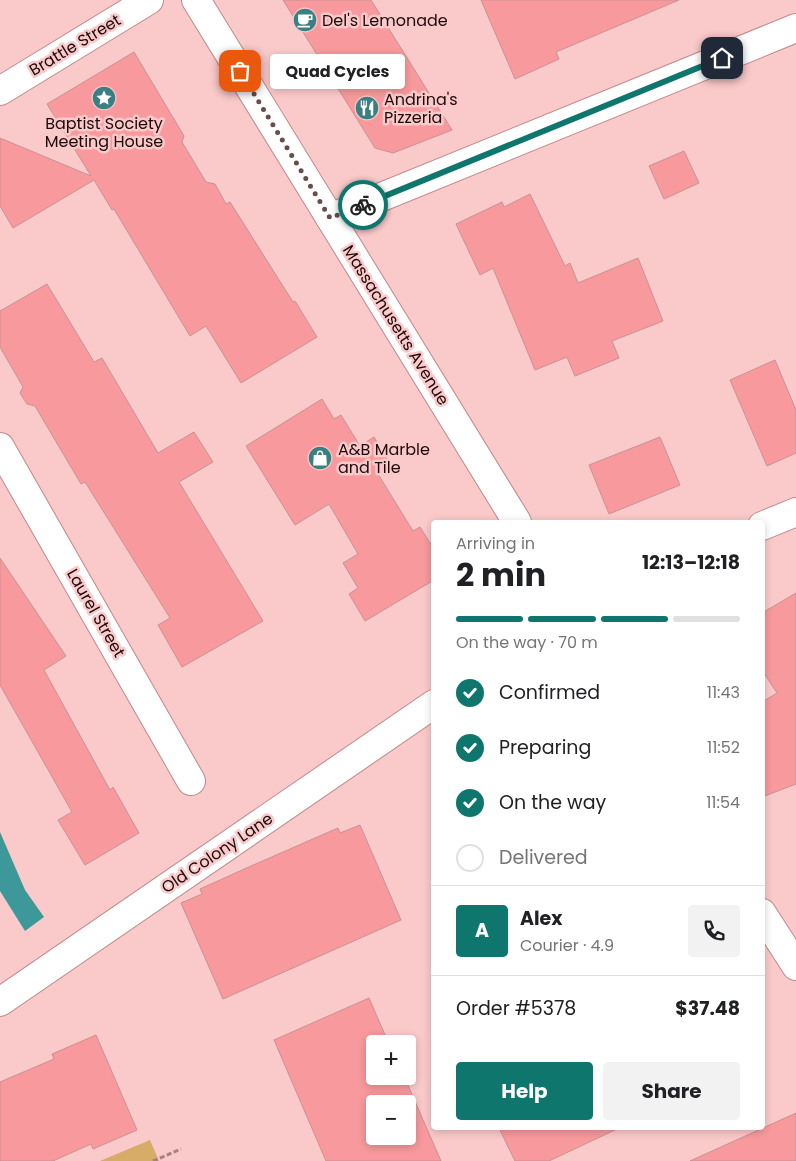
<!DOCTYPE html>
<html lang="en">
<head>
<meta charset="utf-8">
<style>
  :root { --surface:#fff; --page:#f2f2f2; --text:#202124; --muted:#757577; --line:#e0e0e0; --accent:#0f766e }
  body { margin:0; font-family:Poppins,sans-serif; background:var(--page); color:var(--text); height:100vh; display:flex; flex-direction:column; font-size:19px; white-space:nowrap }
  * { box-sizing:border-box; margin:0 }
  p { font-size:16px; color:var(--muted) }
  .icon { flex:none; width:28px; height:28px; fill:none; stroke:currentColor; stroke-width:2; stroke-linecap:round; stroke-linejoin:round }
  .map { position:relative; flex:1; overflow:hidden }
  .sheet { position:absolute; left:431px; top:520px; width:334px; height:610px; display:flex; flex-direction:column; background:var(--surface); border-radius:5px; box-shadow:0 2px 8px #0003 }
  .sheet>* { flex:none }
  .fabs { position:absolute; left:366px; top:1035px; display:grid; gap:10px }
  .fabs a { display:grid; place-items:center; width:50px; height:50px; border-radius:5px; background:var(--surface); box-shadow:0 2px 8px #0003; font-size:25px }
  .pin { position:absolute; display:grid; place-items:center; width:42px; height:42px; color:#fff; margin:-21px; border-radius:10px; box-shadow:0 2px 8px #0006 }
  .courier { position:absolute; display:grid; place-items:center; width:50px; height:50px; margin:-25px; border:4px solid #0f766e; border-radius:50%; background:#fff; color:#222; box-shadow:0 1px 6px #0007 }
  .bubble { position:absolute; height:35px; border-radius:5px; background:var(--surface); box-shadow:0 2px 8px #0003; font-size:16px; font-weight:700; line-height:35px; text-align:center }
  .overview em { font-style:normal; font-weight:700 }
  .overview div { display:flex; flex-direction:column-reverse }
  .overview { display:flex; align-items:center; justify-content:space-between; height:85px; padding:0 25px }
  h1 { font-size:32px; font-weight:700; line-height:38px }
  .bar { display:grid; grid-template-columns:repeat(4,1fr); gap:8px 5px; align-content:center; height:60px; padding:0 25px }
  .bar i { height:6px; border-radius:4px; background:var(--line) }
  .bar .current { background:var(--accent) }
  .bar p { grid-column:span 4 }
  .line { display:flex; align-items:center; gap:12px; padding:0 25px; border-top:1px solid var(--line) }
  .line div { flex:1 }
  .round { display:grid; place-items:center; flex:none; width:52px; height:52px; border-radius:5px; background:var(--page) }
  ol { padding:0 25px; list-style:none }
  li { display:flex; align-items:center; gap:15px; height:55px }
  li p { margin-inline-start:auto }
  li .icon { padding:5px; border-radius:50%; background:var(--accent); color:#fff; stroke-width:4 }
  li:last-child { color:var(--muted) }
  li i { width:28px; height:28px; border:2px solid var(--line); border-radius:50% }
  .primary-button { display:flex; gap:10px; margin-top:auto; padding:10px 25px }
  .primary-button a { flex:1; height:58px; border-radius:5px; background:var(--accent); color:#fff; font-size:20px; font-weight:700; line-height:58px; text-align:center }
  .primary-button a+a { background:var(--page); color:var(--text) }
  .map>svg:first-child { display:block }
</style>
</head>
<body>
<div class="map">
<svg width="796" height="1161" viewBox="0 0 796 1161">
  <rect width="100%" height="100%" fill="#fac9ca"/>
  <path fill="#d7ab68" d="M150,1140L159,1161H100Z"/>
  <path fill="#3d989a" d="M0,832L25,890L44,917L25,931L0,891Z"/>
  <path fill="#f8999d" stroke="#ca9192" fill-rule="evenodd" d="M283,0H371L452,130L393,153L375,148Z
    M481,0H679L556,52L559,59L515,79Z
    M134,52L184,136L182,142L206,182L215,184L226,204L230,202L293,302L295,301L317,337L241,383L206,326L190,336L114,209L112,210L94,180L13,228L0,206V138L91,176L47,104Z
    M684,151L699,183L664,199L649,166Z
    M530,194L565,266L570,263L578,283L638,258L663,321L612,341L619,358L575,376L567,357L535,370L493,268L480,275L456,224L502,202L504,207Z
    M47,284L94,362L102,358L158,453L194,432L213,462L179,482L263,621L182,667L158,625L170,618L85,482L81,484L35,406L27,404L20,393L23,387L0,347V311Z
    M775,360L796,410V453L767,466L730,380Z
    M322,399L334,419L341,415L360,446L374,437L391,466L378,474L413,531L420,527L434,549V580L365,621L349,594L358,588L343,563L358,554L329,504L295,525L246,446Z
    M660,437L680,485L609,514L589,465Z
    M0,558L66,656L44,670L110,790L113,787L139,833L85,865L58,820L72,812L0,685Z
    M796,593V784L762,797V702L777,693L762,670V613Z
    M360,825L401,920L223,999L181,903L202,894L200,889L251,866L338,828L340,833Z
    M369,998L389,1044H375V1076H404L441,1161H326L274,1040ZM375,1104H408V1136H375Z
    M96,1035L137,1130L93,1149L91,1144L53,1161H0V1082L54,1059L52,1054Z
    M796,1113V1161H690Z
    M499,1128H619L549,1161H515Z"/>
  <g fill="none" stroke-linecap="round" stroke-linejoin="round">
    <g stroke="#c0888a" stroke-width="30">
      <path id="street" d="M330,218L796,28
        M0,447L191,781
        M762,526L796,512
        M0,1002L434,704"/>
    </g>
    <g stroke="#c0888a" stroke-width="30">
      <path id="secondary" d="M0,91L149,0"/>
    </g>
    <g stroke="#c0888a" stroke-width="30">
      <path id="primary" d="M196,0L517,522
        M762,913L796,966"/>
    </g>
    <path stroke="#a78182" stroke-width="3" stroke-dasharray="5 2.5" stroke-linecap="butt" d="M153,1161L181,1149"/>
    <use href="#street" stroke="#fff" stroke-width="28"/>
    <use href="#secondary" stroke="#fff" stroke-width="28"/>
    <use href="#primary" stroke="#fff" stroke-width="28"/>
  </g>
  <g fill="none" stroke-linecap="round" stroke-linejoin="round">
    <path stroke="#6a4c4e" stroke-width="5" stroke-dasharray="0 9" d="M240,71L330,218L363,205"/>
    <path stroke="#0f766e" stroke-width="6" d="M363,205L722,58"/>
  </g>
  <defs>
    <g id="cafe-disc" transform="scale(1.25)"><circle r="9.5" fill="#388082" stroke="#fac9ca"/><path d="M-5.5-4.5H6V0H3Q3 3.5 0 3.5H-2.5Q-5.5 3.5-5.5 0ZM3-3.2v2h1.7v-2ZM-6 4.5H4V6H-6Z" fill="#fff"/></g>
    <g id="sight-disc" transform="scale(1.25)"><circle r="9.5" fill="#388082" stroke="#fac9ca"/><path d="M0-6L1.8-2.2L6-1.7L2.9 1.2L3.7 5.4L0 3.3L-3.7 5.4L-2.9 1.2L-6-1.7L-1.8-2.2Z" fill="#fff"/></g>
    <g id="restaurant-disc" transform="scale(1.25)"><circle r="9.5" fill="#388082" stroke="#fac9ca"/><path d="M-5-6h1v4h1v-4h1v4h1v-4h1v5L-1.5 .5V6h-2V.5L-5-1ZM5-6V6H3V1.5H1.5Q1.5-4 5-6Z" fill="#fff"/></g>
    <g id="shop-disc" transform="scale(1.25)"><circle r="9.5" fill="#388082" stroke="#fac9ca"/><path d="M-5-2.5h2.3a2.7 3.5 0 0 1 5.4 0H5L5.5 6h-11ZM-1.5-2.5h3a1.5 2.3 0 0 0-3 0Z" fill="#fff"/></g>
  </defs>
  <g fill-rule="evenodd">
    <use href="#cafe-disc" x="305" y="20"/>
    <use href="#sight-disc" x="104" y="98"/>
    <use href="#restaurant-disc" x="367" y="108"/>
    <use href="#shop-disc" x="320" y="458"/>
  </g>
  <g text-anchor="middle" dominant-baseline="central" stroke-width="5" stroke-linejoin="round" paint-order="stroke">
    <g font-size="16" fill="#1d090b" stroke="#fac9ca" text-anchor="start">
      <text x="322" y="20">Del's Lemonade</text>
      <text x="384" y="99">Andrina's<tspan x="384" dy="18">Pizzeria</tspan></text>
      <text x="104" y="123" text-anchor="middle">Baptist Society<tspan x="104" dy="18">Meeting House</tspan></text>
      <text x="338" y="449">A&amp;B Marble<tspan x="338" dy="18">and Tile</tspan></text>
    </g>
    <g font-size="16" fill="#1d090b" stroke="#fac9ca">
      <text transform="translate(75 45) rotate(-31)">Brattle Street</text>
      <text transform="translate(396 325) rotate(58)">Massachusetts Avenue</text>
      <text transform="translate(96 613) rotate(60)">Laurel Street</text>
      <text transform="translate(217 853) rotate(-34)">Old Colony Lane</text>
    </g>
  </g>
</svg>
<div class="fabs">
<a>+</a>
<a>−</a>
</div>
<div class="pin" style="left:240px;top:71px;background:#ea580c"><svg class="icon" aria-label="bag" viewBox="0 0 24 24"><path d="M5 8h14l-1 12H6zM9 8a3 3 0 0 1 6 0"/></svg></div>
<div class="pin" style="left:722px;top:58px;background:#1f2937"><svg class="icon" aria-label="home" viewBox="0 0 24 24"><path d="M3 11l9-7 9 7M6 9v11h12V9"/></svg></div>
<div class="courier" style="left:363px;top:205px"><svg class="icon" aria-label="bike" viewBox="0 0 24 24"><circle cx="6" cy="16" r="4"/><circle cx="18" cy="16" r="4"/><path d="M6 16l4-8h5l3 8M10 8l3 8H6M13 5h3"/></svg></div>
<div class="bubble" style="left:270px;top:54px;width:135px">Quad Cycles</div>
<section class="sheet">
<div class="overview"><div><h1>2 min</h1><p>Arriving in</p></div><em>12:13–12:18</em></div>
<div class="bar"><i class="current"></i><i class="current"></i><i class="current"></i><i></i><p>On the way · 70 m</p></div>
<ol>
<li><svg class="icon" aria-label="check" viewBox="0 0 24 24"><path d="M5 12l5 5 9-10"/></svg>Confirmed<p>11:43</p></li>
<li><svg class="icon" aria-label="check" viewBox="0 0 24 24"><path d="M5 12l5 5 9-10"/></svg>Preparing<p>11:52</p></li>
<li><svg class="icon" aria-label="check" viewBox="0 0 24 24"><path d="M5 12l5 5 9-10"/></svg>On the way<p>11:54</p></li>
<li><i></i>Delivered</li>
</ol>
<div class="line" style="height:90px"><b class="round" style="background:var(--accent);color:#fff">A</b><div><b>Alex</b><p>Courier · 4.9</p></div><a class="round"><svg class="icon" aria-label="phone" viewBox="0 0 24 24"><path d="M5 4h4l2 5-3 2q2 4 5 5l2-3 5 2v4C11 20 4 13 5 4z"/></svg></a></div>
<div class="line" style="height:65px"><div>Order #5378</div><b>$37.48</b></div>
<div class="primary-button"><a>Help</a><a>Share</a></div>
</section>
</div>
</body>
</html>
